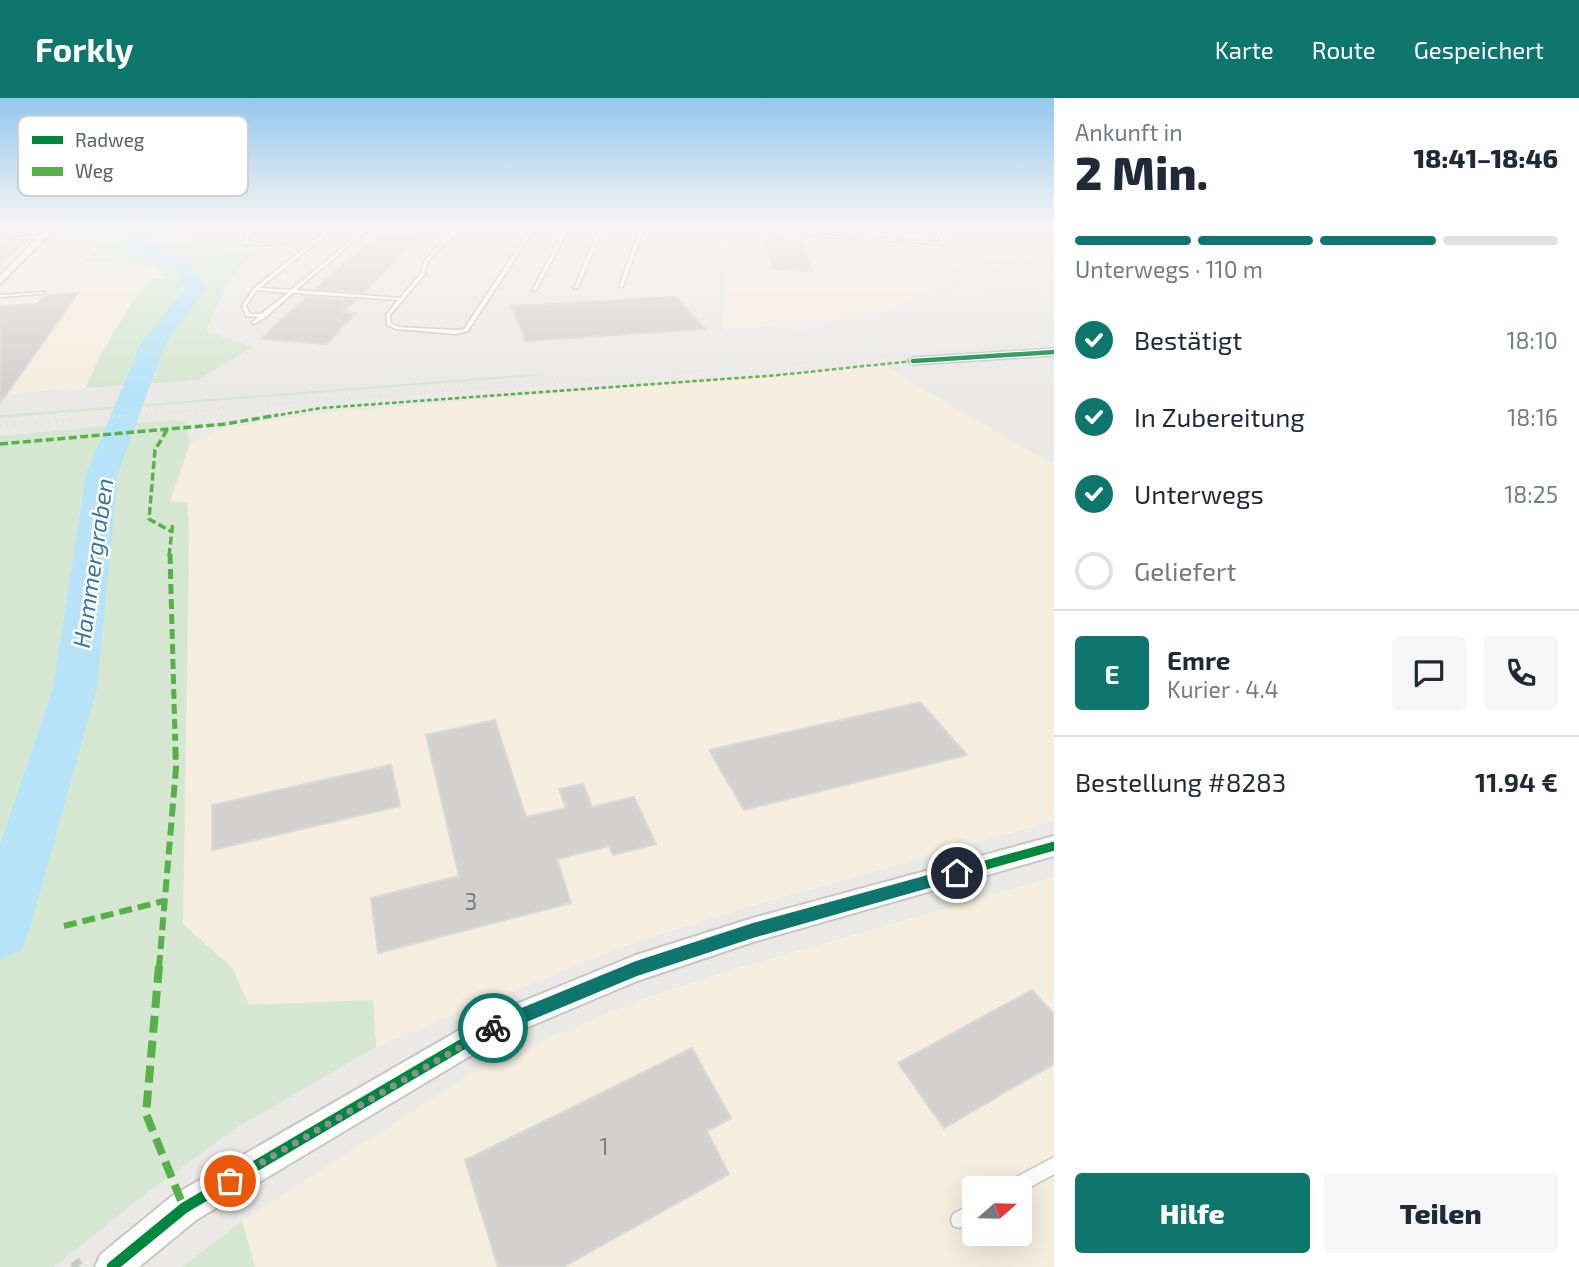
<!DOCTYPE html>
<html lang="de">
<head>
<meta charset="utf-8">
<style>
  :root { --surface:#fff; --page:#f6f6f7; --text:#1f2937; --muted:#747a83; --line:#e0e1e3; --accent:#0f766e }
  body { margin:0; font-family:"Exo 2",sans-serif; background:var(--page); color:var(--text); height:100vh; display:flex; flex-direction:column; font-size:26px; white-space:nowrap }
  * { box-sizing:border-box; margin:0 }
  p { font-size:23px; color:var(--muted) }
  .icon { flex:none; width:38px; height:38px; fill:none; stroke:currentColor; stroke-width:2; stroke-linecap:round; stroke-linejoin:round }
  .map { position:relative; flex:1; overflow:hidden }
  .panel { display:flex; flex-direction:column; background:var(--surface); width:525px }
  .panel>* { flex:none }
  .needle { width:46px; rotate:70deg }
  .fabs { position:absolute; left:962px; top:1078px; display:grid; gap:14px }
  .fabs a { display:grid; place-items:center; width:70px; height:70px; border-radius:7px; background:var(--surface); box-shadow:0 7px 28px #0002; font-size:35px }
  .pin { position:absolute; display:grid; place-items:center; width:60px; height:60px; color:#fff; margin:-30px; border:4px solid #fff; border-radius:50%; box-shadow:0 2px 7px #0007 }
  .courier { position:absolute; display:grid; place-items:center; width:70px; height:70px; margin:-35px; border:5px solid #0f766e; border-radius:50%; background:#fff; color:#222; box-shadow:0 2px 9px #0007 }
  .head em { font-style:normal; font-weight:800 }
  .head div { display:flex; flex-direction:column-reverse }
  .head { display:flex; align-items:center; justify-content:space-between; height:119px; padding:0 21px }
  h1 { font-size:46px; font-weight:800; line-height:52px }
  .bar { display:grid; grid-template-columns:repeat(4,1fr); gap:10px 7px; align-content:center; height:84px; padding:0 21px }
  .bar i { height:9px; border-radius:5px; background:var(--line) }
  .bar .current { background:var(--accent) }
  .bar p { grid-column:span 4 }
  .line { display:flex; align-items:center; gap:18px; padding:0 21px; border-top:2px solid var(--line) }
  .line div { flex:1 }
  .round { display:grid; place-items:center; flex:none; width:74px; height:74px; border-radius:7px; background:var(--page) }
  ol { padding:0 21px; list-style:none }
  li { display:flex; align-items:center; gap:21px; height:77px }
  li p { margin-inline-start:auto }
  li .icon { padding:7px; border-radius:50%; background:var(--accent); color:#fff; stroke-width:4 }
  li:last-child { color:var(--muted) }
  li i { width:38px; height:38px; border:4px solid var(--line); border-radius:50% }
  .action { display:flex; gap:14px; margin-top:auto; padding:14px 21px }
  .action a { flex:1; height:80px; border-radius:7px; background:var(--accent); color:#fff; font-size:28px; font-weight:800; line-height:80px; text-align:center }
  .action a+a { background:var(--page); color:var(--text) }
  header { display:flex; align-items:center; gap:42px; box-sizing:border-box; height:98px; padding:0 35px; background:var(--accent); color:#fff }
  header strong { font-size:33px }
  nav { display:flex; gap:38px; margin-inline-start:auto; font-size:24px }
  main { display:flex; flex:1; min-height:0 }
  .map>svg:first-child { display:block }
</style>
</head>
<body>
<header>
<strong>Forkly</strong>
<nav><a>Karte</a><a>Route</a><a>Gespeichert</a></nav>
</header>
<main>
<div class="map">
<svg width="1054" height="1169" viewBox="0 0 1054 1169">
  <rect width="100%" height="100%" fill="#ebe9e6"/>
  <path fill="#f5edde" fill-rule="evenodd" d="M0,127H42L23,146L74,144L96,147V153L87,164L154,167L165,180L149,182L129,210L98,258L86,290L0,296Z
    M725,127H1052L1054,153L963,166L899,211L829,224L723,232Z
    M882,267L1054,367V723L742,811L628,847L376,949L373,903L248,907L232,870L183,826L189,431L187,404H170L190,345L220,331L313,316Z
    M1054,779V1169H255L242,1123L488,965L641,901L741,869ZM975,1090H1020V1136H975Z"/>
  <path fill="#dcdad7" d="M0,127H42L0,169Z"/>
  <path fill="#d5e7d0" d="M61,127H200L186,136L192,146L253,154L225,189L206,233L252,249L197,282L86,290C102,250 124,216 149,182L165,180L154,167L82,163L96,153L95,147L74,144L43,145Z
    M535,276L546,277L0,320V317Z
    M171,322L185,323L190,345L170,403L187,404L189,431L183,826L232,870L249,907L373,902L376,949L236,1030L140,1100L54,1169H0V338Z
    M242,1123L255,1169H182Z"/>
  <g fill="none" stroke-linecap="round" stroke-linejoin="round">
    <path fill="#b7e3f8" fill-rule="evenodd" d="M150,127H175L143,142L144,146L192,164L205,191L165,246L118,376L97,590L29,833L21,853L0,861V747L53,590L86,376L141,245L185,191L177,172L130,153L125,139L128,135Z"/>
  </g>
  <path fill="#d3d1d0" stroke="#dad8d5" stroke-width="2" d="M389,128L429,130L363,195L315,191Z
    M766,140L803,142L811,173L772,171Z
    M78,195L18,280L0,305V208L37,206L46,197Z
    M306,199L356,202L343,214L356,215L326,246L261,241Z
    M675,199L705,231L526,243L511,208Z
    M920,604L967,657L744,712L709,652Z
    M495,622L526,719L566,710L559,691L583,686L592,709L634,699L656,746L613,757L609,748L557,761L571,805L378,855L371,800L459,778L426,637Z
    M391,667L400,708L212,752V707Z
    M1032,892L1054,916V966L944,1030L898,965Z
    M692,950L731,1020L707,1033L729,1076L563,1169H498L465,1062Z"/>
  <g fill="none" stroke-linecap="round" stroke-linejoin="round">
    <g stroke="#c6c6c7" stroke-width="3">
      <path id="lane" d="M459,127H464L427,164L425,176L390,217L391,225L399,229L456,232L464,231L533,127H537L468,233L456,236L396,231L387,227L386,217L398,202L293,195L266,219L254,226L252,225L258,219L246,218L242,208L254,190L325,134L257,130L251,135L247,144L288,146H244L247,134L255,128L329,132L365,131L369,129L367,133L296,192L400,200L421,175L424,163ZM362,133L291,192L260,190L330,134ZM257,192L288,195L261,216H250L246,208Z
        M567,127H571L536,192L532,193Z
        M600,127H604L578,190L574,191Z
        M641,127H645L623,188L619,189Z
        M930,127H934L947,146L812,138L814,137L943,144Z
        M45,137L46,139L11,141L9,140Z
        M45,194L43,196L0,199V197Z
        M1054,1059V1076L1020,1095V1090H1005L1007,1084Z
        M975,1104V1122L959,1130L953,1128L951,1122L953,1116Z"/>
    </g>
    <g stroke="#c6c6c7" stroke-width="4">
      <path id="street" d="M50,127H58L0,186V178Z
        M1054,251V257L913,266L908,263L913,260Z
        M1054,738V758L753,844L637,883L495,943L196,1122L139,1169H95L100,1157L172,1098L475,923L636,857L753,820Z"/>
    </g>
    <path stroke="#c5ccc8" stroke-width="7" stroke-dasharray="11 5" stroke-linecap="butt" d="M72,1169L85,1159"/>
    <use href="#lane" fill="#fcfcfb" fill-rule="evenodd"/>
    <use href="#street" fill="#fcfcfb" fill-rule="evenodd"/>
    <path stroke="#e2e2e2" stroke-width="2.5" stroke-dasharray="1 3.5" stroke-linecap="butt" d="M920,206C963,183 1006,166 1054,159
      M783,240L985,198L1054,189
      M115,319L1054,245"/>
    <path stroke="#e2e2e2" stroke-width="3.5" stroke-dasharray="1 6" stroke-linecap="butt" d="M0,328L137,317"/>
    <path stroke="#58b04a" stroke-width="2.5" stroke-dasharray="4.5 2.5" stroke-linecap="butt" d="M267,319L321,310L779,277L913,263"/>
    <path stroke="#58b04a" stroke-width="3.5" stroke-dasharray="8 3.5" stroke-linecap="butt" d="M167,332L155,352L149,421L172,434
      M0,346L225,326L278,317
      M169,458L173,424"/>
    <path stroke="#58b04a" stroke-width="5" stroke-dasharray="10 5" stroke-linecap="butt" d="M170,456L175,638"/>
    <path stroke="#58b04a" stroke-width="6" stroke-dasharray="13 6" stroke-linecap="butt" d="M64,828L164,803
      M159,870L176,670L175,636"/>
    <path stroke="#58b04a" stroke-width="8" stroke-dasharray="17 8" stroke-linecap="butt" d="M159,868L146,1016L184,1110"/>
    <g stroke="#fff" stroke-width="7">
      <path id="cycleway-far2" d="M913,263L1054,254"/>
    </g>
    <g stroke="#fff" stroke-width="13">
      <path id="cycleway-far1" d="M637,870L753,832L1054,748"/>
    </g>
    <g stroke="#fff" stroke-width="16">
      <path id="cycleway" d="M112,1169L184,1110L485,933L642,868"/>
    </g>
    <use href="#cycleway-far2" stroke="#00873e" stroke-width="4.5"/>
    <use href="#cycleway-far1" stroke="#00873e" stroke-width="9"/>
    <use href="#cycleway" stroke="#00873e" stroke-width="11"/>
  </g>
  <linearGradient id="sky" x2="0" y2="1"><stop stop-color="#94c7ee"/><stop offset="0.44" stop-color="#f6f5f4"/><stop offset="1" stop-color="#f6f5f4" stop-opacity="0"/></linearGradient>
  <rect width="1054" height="291" fill="url(#sky)"/>
  <path fill="#0f766e" d="M957,769L964,775L957,782L753,840L637,878L493,938L487,936L484,930L487,924L636,863L753,825Z"/>
  <g fill="none" stroke-linecap="round" stroke-linejoin="round">
    <path stroke="#8d9092" stroke-width="7" stroke-dasharray="0 12.6" d="M230,1083L493,930"/>
  </g>
  <g text-anchor="middle" dominant-baseline="central" stroke-width="5" stroke-linejoin="round" paint-order="stroke">
    <g font-size="23" fill="#7a7e80">
      <text x="471" y="803">3</text>
      <text x="604" y="1048">1</text>
    </g>
    <g font-size="24" font-style="italic" fill="#3877a0" stroke="#fff">
      <text transform="translate(92 465) rotate(-82)">Hammergraben</text>
    </g>
  </g>
  <rect x="18" y="18" width="230" height="80" rx="10" fill="#fff" stroke="#cecfd0" stroke-width="2"/>
  <rect x="32" y="38" width="31" height="8" fill="#00873e"/>
  <rect x="32" y="69" width="31" height="9" fill="#58b04a"/>
  <g font-size="19" fill="#5b6064">
    <text x="75" y="49">Radweg</text>
    <text x="75" y="80">Weg</text>
  </g>
</svg>
<div class="fabs">
<a><svg class="needle" viewBox="-14 -14 28 28"><path d="M0-13l5 13h-10z" fill="#e53935"/><path d="M0 13l5-13h-10z" fill="#747a83"/></svg></a>
</div>
<div class="pin" style="left:230px;top:1083px;background:#ea580c"><svg class="icon" aria-label="bag" viewBox="0 0 24 24"><path d="M5 8h14l-1 12H6zM9 8a3 3 0 0 1 6 0"/></svg></div>
<div class="pin" style="left:957px;top:775px;background:#1f2937"><svg class="icon" aria-label="home" viewBox="0 0 24 24"><path d="M3 11l9-7 9 7M6 9v11h12V9"/></svg></div>
<div class="courier" style="left:493px;top:930px"><svg class="icon" aria-label="bike" viewBox="0 0 24 24"><circle cx="6" cy="16" r="4"/><circle cx="18" cy="16" r="4"/><path d="M6 16l4-8h5l3 8M10 8l3 8H6M13 5h3"/></svg></div>
</div>
<section class="panel">
<div class="head"><div><h1>2 Min.</h1><p>Ankunft in</p></div><em>18:41–18:46</em></div>
<div class="bar"><i class="current"></i><i class="current"></i><i class="current"></i><i></i><p>Unterwegs · 110 m</p></div>
<ol>
<li><svg class="icon" aria-label="check" viewBox="0 0 24 24"><path d="M5 12l5 5 9-10"/></svg>Bestätigt<p>18:10</p></li>
<li><svg class="icon" aria-label="check" viewBox="0 0 24 24"><path d="M5 12l5 5 9-10"/></svg>In Zubereitung<p>18:16</p></li>
<li><svg class="icon" aria-label="check" viewBox="0 0 24 24"><path d="M5 12l5 5 9-10"/></svg>Unterwegs<p>18:25</p></li>
<li><i></i>Geliefert</li>
</ol>
<div class="line" style="height:126px"><b class="round" style="background:var(--accent);color:#fff">E</b><div><b>Emre</b><p>Kurier · 4.4</p></div><a class="round"><svg class="icon" aria-label="chat" viewBox="0 0 24 24"><path d="M4 5h16v11H9l-5 4z"/></svg></a><a class="round"><svg class="icon" aria-label="phone" viewBox="0 0 24 24"><path d="M5 4h4l2 5-3 2q2 4 5 5l2-3 5 2v4C11 20 4 13 5 4z"/></svg></a></div>
<div class="line" style="height:91px"><div>Bestellung #8283</div><b>11.94 €</b></div>
<div class="action"><a>Hilfe</a><a>Teilen</a></div>
</section>
</main>
</body>
</html>
